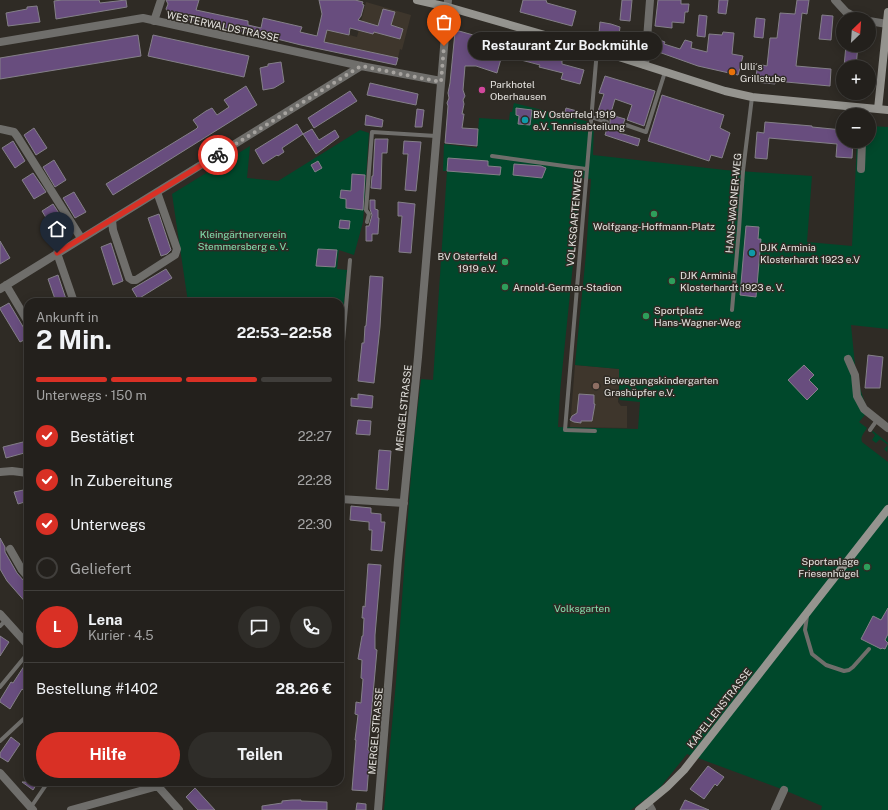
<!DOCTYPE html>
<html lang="de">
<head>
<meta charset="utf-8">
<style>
  :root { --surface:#23201c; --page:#2f2d29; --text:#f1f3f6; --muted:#a3a3a3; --line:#403e3b; --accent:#d93025 }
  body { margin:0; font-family:"Public Sans",sans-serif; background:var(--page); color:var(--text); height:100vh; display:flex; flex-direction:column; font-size:15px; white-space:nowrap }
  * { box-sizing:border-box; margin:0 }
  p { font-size:13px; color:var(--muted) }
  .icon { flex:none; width:22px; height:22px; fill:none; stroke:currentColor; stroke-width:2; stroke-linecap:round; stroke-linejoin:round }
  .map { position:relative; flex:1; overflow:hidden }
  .drawer { position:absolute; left:24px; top:298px; width:320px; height:488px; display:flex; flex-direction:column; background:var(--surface); border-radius:12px; box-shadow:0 2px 10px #0003,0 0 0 1px var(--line) }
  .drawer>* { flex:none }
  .needle { width:26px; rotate:25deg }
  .controls { position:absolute; left:836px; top:12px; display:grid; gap:8px }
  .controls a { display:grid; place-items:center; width:40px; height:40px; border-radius:50%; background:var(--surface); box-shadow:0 2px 10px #0003,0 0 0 1px var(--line); font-size:20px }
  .pin { position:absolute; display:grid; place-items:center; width:34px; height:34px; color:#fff; margin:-41px -17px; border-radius:50% 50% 50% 0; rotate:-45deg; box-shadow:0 0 4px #0007 }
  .pin .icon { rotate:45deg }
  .courier { position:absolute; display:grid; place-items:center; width:40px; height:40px; margin:-20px; border:3px solid #d93025; border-radius:50%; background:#fff; color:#222; box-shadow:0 1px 5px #0007 }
  .bubble { position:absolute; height:28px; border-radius:14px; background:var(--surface); box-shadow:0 2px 10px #0003,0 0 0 1px var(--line); font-size:13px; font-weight:700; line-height:28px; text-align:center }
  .headline em { font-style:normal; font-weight:700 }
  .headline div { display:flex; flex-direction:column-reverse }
  .headline { display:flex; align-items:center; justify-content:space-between; height:68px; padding:0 12px }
  h1 { font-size:26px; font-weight:700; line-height:30px }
  .bar { display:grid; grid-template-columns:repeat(4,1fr); gap:6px 4px; align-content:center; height:48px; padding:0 12px }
  .bar i { height:5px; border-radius:3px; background:var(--line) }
  .bar .selected { background:var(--accent) }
  .bar p { grid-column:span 4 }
  .line { display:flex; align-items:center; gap:10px; padding:0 12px; border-top:1px solid var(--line) }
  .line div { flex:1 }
  .round { display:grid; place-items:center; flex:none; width:42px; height:42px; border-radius:21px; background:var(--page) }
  ol { padding:0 12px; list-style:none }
  li { display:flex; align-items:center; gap:12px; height:44px }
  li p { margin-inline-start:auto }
  li .icon { padding:4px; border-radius:50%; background:var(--accent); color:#fff; stroke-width:4 }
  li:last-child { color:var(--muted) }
  li i { width:22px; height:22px; border:2px solid var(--line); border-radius:50% }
  .primary-button { display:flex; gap:8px; margin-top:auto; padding:8px 12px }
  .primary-button a { flex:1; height:46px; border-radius:24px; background:var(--accent); color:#fff; font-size:16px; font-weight:700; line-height:46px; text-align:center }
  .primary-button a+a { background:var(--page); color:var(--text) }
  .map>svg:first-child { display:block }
</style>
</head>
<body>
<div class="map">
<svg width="888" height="810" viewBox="0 0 888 810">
  <rect width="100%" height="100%" fill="#2f2b25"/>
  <path fill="#3e362c" d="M366,2L411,15L402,50L400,49L398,58L324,42L327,29L357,37Z
    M575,365L620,369L618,402L621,406H627V428L570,427Z"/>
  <path fill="#00482b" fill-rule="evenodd" d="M514,103L594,123L593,155L725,170L812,176L807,242L852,246L857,141H869V126L888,127V329L851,325L856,375L866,407L869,410L859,422L867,428C864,433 860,437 862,442L888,462V504L798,618L888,512V810H821L822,806L784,790L687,754L659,789L631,810H384L396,682L413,447L421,379L433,380L447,171H443L444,144L477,148L479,118L509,120L510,112H512ZM579,178L591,179L586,254L575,365L619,369V400L640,402L638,429L558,427L560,392L580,195Z
    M360,130L369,133L363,222L354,255L339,250L337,269L347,270L340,350V302H188L172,194L250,146L247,178L278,181Z
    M873,431L888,443L887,452L884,449L888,445L880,439L876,443L872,440L875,435L872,432Z"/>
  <path fill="#684d7e" stroke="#848088" d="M62,0H99L100,3L126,0L127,7L56,19L54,1Z
    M166,0H199L196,10L248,21V25L261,28L263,18L302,27L300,32L317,36L322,14L319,0H355L363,2L362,4L364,5L361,16L358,20L378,26L383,9L395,12L391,25L403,29L400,39L374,32L373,34L350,28L349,35L327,30L324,42L398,58L396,65L301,45L253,33V34L170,16L166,9L168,4Z
    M523,0H546L547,3L576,11L572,26L520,12Z
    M622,0H632L630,21L620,20Z
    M658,0H681V4H689L688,12H685L684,23L672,22V28L655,26Z
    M719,0H728L726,14L718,13Z
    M797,0H809L807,14L802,13L796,66L831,69L830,86L775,81V84L755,82L757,70H761L762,65L767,66L770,38H777L780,13L795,14Z
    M37,6L40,22L8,26L6,13L27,9V7Z
    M699,15L707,16L705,37L697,36Z
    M822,15L833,16L831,40L819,39Z
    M756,18L765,19L763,38L754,37Z
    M600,22L611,24L620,27L619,35L599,33Z
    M459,31L491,40V38L535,50L534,53L562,61V64L584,70L580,84L561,79L563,73L539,67L540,65L502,55L497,73L476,66H465L463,90L465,96L463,100L464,104L462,114H464L462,128L478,129L477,146L445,143L448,106L447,103L449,98L448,93L450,83L455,32Z
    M723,32L734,33L732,54L743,56L738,75L698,66L653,50L657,39L665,42L664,44L680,49L685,40L692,42L691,48L707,52L709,34L722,35Z
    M138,35L141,56L0,79V58Z
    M153,35L249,56L244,77L148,56Z
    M846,45H858L856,67H844Z
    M281,62L284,82L274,88L263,90L260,68L268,66V64Z
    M605,76L655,91L644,126L627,120L632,105L615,99L610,116L598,111L604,94L599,93Z
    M370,83L418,94L416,105L367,95Z
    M246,86L257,105L113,195L106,184L196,129L198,127L193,120L206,111L212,108L217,115L229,107L224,100Z
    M350,91L357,101L314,128L308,118Z
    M662,95L724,115L720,128L730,133L722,158L711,155L709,161L648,141Z
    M516,108L532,110L530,125L518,124L519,116L516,115Z
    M566,108L577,111L575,117L564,115Z
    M417,109L424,110L422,127H415Z
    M366,115L383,120L382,127L365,125Z
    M611,115L625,119L620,133L640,139L638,146L605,135L608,125L610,123V120Z
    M765,122L812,126V127L843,130V141H853L852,158L836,157L837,144L769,138L767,159L755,158L757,132L764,133Z
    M297,124L303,134L282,148L284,152L278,156L277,155L263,164L255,150Z
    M34,128L47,148L36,155L24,135Z
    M312,129L319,140L335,130L339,137L316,154L303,134Z
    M375,139H388L387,153H382L381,189L371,188L372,176H373Z
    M13,141L25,161L15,168L2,148Z
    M404,141L421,142L416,191L405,190L408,154H403Z
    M448,158L488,161V166L501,167L500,175L447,171Z
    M54,160L66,180L55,187L43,167Z
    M318,161L322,168L315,172L311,165Z
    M514,164L541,166L546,168L542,178L513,175Z
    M33,173L46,192L34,199L22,180Z
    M352,174L365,175L363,210L346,208V199L340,198L341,190L351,191Z
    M74,192L86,212L75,218L63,198Z
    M370,200H375V209L378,210V218H379L378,234H372V241H366V226H369L372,215L370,209Z
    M398,202L415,204L411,253L399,252L402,216H398Z
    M53,204L66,224L54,231L42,211Z
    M159,214L171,250L167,254L161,256L148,218Z
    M340,220L350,221L349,229L339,228Z
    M746,226L759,227L758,239H761L756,297L740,295Z
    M0,241L10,258L0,264Z
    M111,243L123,281L113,285L101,247Z
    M318,249L337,250L335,267L316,266Z
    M166,269L172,278L138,299L132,289Z
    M58,275L67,302H56L48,279Z
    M370,276L383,277L380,327L374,383L358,381L362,343H364L365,326H366Z
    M9,303L28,335V338L20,342L0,309V308Z
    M868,355L883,357L880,388H865Z
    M804,365L814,375L809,380L818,389L807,400L788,380Z
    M358,394L373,396L372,408L351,406V398L358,399Z
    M579,394L594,395V404H595L592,421H581V423L574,422L570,420L572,416L577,413Z
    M358,420L371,421L370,435L356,434Z
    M27,441L28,452L6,458L3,447Z
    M379,450L391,451L388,490L376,489Z
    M28,489V501L18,504L14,492Z
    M351,506L371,508V513L381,514V522H385L382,551L371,550L372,530H369V522L350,520Z
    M0,538L5,547V552L17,573L24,581L28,582V605L7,581L0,569Z
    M368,564L381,565L375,635V649L377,650L368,750L370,751L367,791L352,790L356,740H355L358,715L355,714L356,702L361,703L363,679L361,678L362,660L358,659L362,636H363L364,618H362L363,606L365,607Z
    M888,608V634L885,640L888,643L885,649L882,648L881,649L861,639L873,616L881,620Z
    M0,636L9,642L0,656Z
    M28,660V684L24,691L22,689L10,709L0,702V700L11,682L13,683Z
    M11,737L20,744L8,762L0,757V753Z
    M708,766L724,777L717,786L715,784L704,799L690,789Z
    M22,782H38L33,790Z
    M195,788L215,810H198L186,797Z
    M292,800H301V801L327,802V810H262V806L282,803V801Z
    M685,800L709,810H680Z
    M357,803L366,804V810H356Z"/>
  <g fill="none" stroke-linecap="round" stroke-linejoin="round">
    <path stroke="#6f6e6b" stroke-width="4" d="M591,117L607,122
      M626,125L646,132L665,72
      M492,156L586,169
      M367,222L369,214L366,210L372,132L436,136
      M732,310L739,229L743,171L752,97
      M340,376L350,260
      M870,430L877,420
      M595,431L565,430L597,50
      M807,616L805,630L812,654L826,665L844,671L849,670L853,667L869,649
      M0,626L6,620
      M0,687L28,653
      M0,741L28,715
      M31,807L48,782"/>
    <path stroke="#6f6e6b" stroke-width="8" d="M835,0L846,12L859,19
      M154,21L161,0
      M869,21L887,24
      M0,42L143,18L361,66L441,81
      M645,65L650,0
      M0,129L14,132L17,136L81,238
      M861,169L862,141
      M112,220L113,230L129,278L132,280H136L175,255L177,249L157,192
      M57,253L74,302
      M6,285L28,322
      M0,289L361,66
      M848,359L855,375L857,396L864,409L888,428
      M0,472L12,471L28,473
      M340,499L404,503
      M10,549L22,570L28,577
      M0,614L28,645
      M0,773L33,810
      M155,783L179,810
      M648,803L652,810
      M71,810L158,786
      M378,810L398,560L418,357L448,0
      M775,810L784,790"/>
    <path stroke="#95948f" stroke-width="8" d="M417,0L448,7L597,50L725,91L752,97L888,110
      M878,109L888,12
      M639,810L667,787L684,770L888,509"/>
  </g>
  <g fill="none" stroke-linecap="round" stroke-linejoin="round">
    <path stroke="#a6a39f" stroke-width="4" stroke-dasharray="0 7.2" d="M218,155L361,66L441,82L444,46"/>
    <path stroke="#d93025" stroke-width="5" d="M57,253L218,155"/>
  </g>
  <circle fill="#e8710a" stroke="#2f2b25" stroke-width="1.5" cx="732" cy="72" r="4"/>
  <circle fill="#d1479c" stroke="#2f2b25" stroke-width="1.5" cx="482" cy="90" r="4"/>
  <g fill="#0f9aa8" stroke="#2f2b25" stroke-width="1.5">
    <circle cx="525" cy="120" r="4"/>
    <circle cx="752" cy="253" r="4"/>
  </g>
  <g fill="#2e9e5b" stroke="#2f2b25" stroke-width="1.5">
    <circle cx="654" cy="214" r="4"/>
    <circle cx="505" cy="262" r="4"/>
    <circle cx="672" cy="281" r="4"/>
    <circle cx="505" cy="287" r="4"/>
    <circle cx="646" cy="316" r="4"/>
    <circle cx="867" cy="567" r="4"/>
  </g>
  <circle fill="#8d6e63" stroke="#2f2b25" stroke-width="1.5" cx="596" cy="386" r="4"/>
  <g text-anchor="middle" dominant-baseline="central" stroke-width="3" stroke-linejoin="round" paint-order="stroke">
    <g font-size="10" fill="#e6e4e0" stroke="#2f2b25">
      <text transform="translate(223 26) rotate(12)">WESTERWALDSTRASSE</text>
      <text transform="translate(733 203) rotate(-85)">HANS-WAGNER-WEG</text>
      <text transform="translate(574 218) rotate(-85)">VOLKSGARTENWEG</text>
      <text transform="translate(403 408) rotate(-84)">MERGELSTRASSE</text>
      <text transform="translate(719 708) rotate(-52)">KAPELLENSTRASSE</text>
      <text transform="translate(375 731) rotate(-85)">MERGELSTRASSE</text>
    </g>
    <g font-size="10" fill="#e6e4e0" stroke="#2f2b25" text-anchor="start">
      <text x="740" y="66">Ulli´s<tspan x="740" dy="12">Grillstube</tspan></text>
      <text x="490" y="84">Parkhotel<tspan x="490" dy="12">Oberhausen</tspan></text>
      <text x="533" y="114">BV Osterfeld 1919<tspan x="533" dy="12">e.V. Tennisabteilung</tspan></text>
      <text x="654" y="226" text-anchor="middle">Wolfgang-Hoffmann-Platz</text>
      <text x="760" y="247">DJK Arminia<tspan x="760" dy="12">Klosterhardt 1923 e.V</tspan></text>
      <text x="497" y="256" text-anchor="end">BV Osterfeld<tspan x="497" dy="12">1919 e.V.</tspan></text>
      <text x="680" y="275">DJK Arminia<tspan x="680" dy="12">Klosterhardt 1923 e. V.</tspan></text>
      <text x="513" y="287">Arnold-Germar-Stadion</text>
      <text x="654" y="310">Sportplatz<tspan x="654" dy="12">Hans-Wagner-Weg</tspan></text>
      <text x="604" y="380">Bewegungskindergarten<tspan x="604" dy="12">Grashüpfer e.V.</tspan></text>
      <text x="859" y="561" text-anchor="end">Sportanlage<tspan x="859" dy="12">Friesenhügel</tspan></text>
    </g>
    <g font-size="10" fill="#83e0ae" stroke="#2f2b25">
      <text x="243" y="234">Kleingärtnerverein<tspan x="243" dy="12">Stemmersberg e. V.</tspan></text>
      <text x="582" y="608">Volksgarten</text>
    </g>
  </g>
</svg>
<div class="controls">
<a><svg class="needle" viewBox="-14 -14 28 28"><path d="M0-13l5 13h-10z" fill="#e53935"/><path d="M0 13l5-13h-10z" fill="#a3a3a3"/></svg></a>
<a>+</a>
<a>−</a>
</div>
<div class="pin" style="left:444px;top:46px;background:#ea580c"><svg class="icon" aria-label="bag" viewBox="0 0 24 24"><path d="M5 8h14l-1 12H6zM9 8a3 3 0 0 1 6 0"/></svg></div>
<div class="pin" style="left:57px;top:253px;background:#1f2937"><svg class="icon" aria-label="home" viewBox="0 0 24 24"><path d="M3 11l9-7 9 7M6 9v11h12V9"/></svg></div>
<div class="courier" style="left:218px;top:155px"><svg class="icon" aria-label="bike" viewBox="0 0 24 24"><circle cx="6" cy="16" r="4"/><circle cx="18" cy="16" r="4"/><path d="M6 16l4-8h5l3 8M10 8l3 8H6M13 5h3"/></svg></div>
<div class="bubble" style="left:468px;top:32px;width:194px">Restaurant Zur Bockmühle</div>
<section class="drawer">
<div class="headline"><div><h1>2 Min.</h1><p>Ankunft in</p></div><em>22:53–22:58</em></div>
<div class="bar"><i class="selected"></i><i class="selected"></i><i class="selected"></i><i></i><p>Unterwegs · 150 m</p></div>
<ol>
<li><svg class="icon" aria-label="check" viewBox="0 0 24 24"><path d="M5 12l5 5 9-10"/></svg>Bestätigt<p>22:27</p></li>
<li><svg class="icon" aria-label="check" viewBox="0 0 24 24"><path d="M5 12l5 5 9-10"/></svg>In Zubereitung<p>22:28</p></li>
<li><svg class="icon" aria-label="check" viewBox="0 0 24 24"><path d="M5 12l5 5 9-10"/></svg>Unterwegs<p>22:30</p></li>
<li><i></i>Geliefert</li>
</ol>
<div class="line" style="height:72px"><b class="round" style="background:var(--accent);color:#fff">L</b><div><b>Lena</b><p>Kurier · 4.5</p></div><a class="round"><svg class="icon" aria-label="chat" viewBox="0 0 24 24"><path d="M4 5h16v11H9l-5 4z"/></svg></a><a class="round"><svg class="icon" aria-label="phone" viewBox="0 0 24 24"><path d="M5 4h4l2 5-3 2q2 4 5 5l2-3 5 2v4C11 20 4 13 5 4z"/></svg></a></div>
<div class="line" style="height:52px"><div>Bestellung #1402</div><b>28.26 €</b></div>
<div class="primary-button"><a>Hilfe</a><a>Teilen</a></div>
</section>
</div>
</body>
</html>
